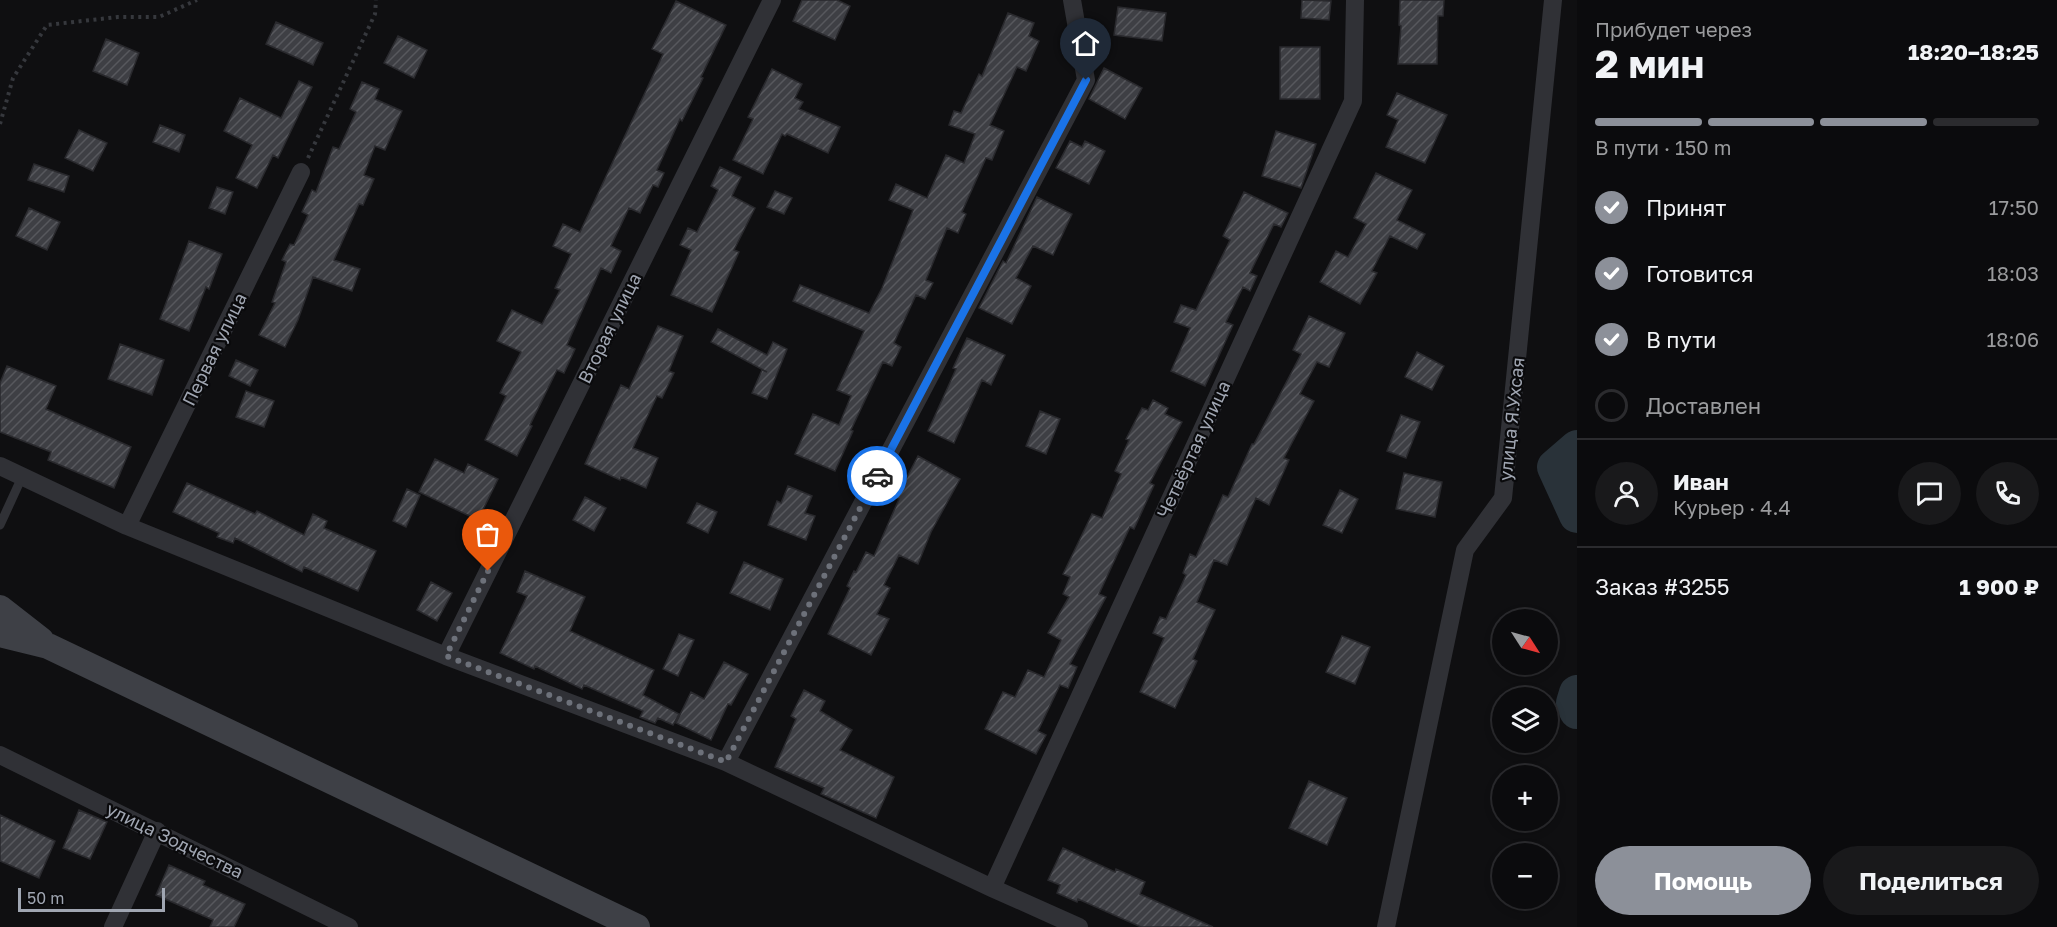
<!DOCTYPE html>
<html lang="ru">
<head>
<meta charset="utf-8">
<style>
  :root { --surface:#0b0b0d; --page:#19191b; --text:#f1f3f6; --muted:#9a9b9d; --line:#2b2b2e; --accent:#8c9099 }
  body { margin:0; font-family:"Golos Text",sans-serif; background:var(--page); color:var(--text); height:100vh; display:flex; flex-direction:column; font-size:22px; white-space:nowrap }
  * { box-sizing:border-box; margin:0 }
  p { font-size:20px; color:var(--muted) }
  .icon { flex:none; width:33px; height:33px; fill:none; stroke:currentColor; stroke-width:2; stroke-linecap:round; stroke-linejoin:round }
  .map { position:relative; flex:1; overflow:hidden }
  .panel { display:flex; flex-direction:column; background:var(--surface); width:480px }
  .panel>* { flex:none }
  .needle { width:39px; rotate:126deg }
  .fabs { position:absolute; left:1492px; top:609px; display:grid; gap:12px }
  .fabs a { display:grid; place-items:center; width:66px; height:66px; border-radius:50%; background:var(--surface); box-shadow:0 3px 9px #0003,0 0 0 2px var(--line); font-size:30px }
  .scale { position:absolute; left:18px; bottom:15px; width:147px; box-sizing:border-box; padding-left:6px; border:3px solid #a0a6b2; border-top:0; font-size:16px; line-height:21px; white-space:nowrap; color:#a0a6b2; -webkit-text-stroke:4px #0a0a0c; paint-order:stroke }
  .pin { position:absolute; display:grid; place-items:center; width:51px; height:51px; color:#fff; margin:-62px -26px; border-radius:50% 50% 50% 0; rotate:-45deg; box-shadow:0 0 6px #0007 }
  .pin .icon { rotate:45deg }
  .courier { position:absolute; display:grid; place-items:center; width:60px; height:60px; margin:-30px; border:4px solid #1a73e8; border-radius:50%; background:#fff; color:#222; box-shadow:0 2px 8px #0007 }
  .overview em { font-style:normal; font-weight:700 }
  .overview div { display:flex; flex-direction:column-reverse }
  .overview { display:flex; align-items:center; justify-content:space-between; height:102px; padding:0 18px }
  h1 { font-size:39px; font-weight:700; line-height:45px }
  .bar { display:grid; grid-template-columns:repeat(4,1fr); gap:9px 6px; align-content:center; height:72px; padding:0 18px }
  .bar i { height:8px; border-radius:4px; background:var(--line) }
  .bar .current { background:var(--accent) }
  .bar p { grid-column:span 4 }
  .line { display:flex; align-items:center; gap:15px; padding:0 18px; border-top:2px solid var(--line) }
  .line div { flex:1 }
  .round { display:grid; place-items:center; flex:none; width:63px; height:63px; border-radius:32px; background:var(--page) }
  ol { padding:0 18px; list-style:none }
  li { display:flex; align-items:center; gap:18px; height:66px }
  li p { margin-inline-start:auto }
  li .icon { padding:6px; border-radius:50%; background:var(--accent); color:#fff; stroke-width:4 }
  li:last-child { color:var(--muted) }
  li i { width:33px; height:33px; border:3px solid var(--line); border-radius:50% }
  .action { display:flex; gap:12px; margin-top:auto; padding:12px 18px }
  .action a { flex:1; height:69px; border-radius:36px; background:var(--accent); color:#fff; font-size:24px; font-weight:700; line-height:69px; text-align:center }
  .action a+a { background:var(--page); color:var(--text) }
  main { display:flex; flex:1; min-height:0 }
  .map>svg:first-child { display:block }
</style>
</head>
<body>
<main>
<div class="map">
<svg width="1577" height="927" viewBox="0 0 1577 927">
  <defs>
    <pattern id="building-hatch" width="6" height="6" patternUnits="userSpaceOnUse" patternTransform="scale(1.5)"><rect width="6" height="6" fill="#3e3f44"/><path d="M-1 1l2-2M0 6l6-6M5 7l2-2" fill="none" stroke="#57585d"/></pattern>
  </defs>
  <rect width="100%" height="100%" fill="#0f0f11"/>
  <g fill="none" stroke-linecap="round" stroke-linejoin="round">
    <path stroke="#293239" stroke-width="36" d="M1577,448L1555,467L1577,515
      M1577,693L1574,703L1577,711"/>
  </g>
  <path fill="url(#building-hatch)" stroke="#29292d" stroke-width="1.5" d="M802,0H837L850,6L835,40L793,21Z
    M1302,0L1331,1L1329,20L1301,18Z
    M1400,0H1444L1443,16H1438L1437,64H1398L1401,26L1399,25Z
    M676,1L726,25L701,77L703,78L682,121L680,119L657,170L664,173L658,187L653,185L640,213L629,208L611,246L621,251L611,273L601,268L567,345L575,349L564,373L557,370L530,425L532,426L517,456L485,440L506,396L500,393L521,352L497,341L512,310L542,324L560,290L555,288L571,254L553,246L563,224L580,232L663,54L652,49Z
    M1118,7L1166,13L1162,41L1114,35Z
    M1008,13L1034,23L1029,36L1039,41L1026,71L1017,67L990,125L1004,131L992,160L986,158L962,212L966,214L958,233L947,228L926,280L933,283L925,299L916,295L894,343L901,347L892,366L883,362L851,430L853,431L835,471L795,454L813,414L839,425L851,396L837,390L864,331L793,301L800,285L869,313L882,288L913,210L889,200L896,184L927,198L946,155L964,163L975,134L949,125L954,111L961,113L979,74L982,76Z
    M276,22L323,43L313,65L266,44Z
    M398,36L427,50L414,78L384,63Z
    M106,39L139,53L127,85L93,71Z
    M1280,47H1320V99H1280Z
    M1104,68L1142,88L1125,119L1089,99Z
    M772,69L802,84L795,98L803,102L799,109L840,127L828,153L787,134L785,136L782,134L763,174L733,160L753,119L748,117Z
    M299,81L312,87L278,158L273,155L257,188L236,178L252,145L224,131L240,98L281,118Z
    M362,82L379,89L375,99L402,111L385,150L375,146L364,175L374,179L363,205L359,204L334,260L360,269L352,291L313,277L298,320L285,347L259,335L275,303L272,302L286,262L282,260L290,244L294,245L308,215L302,212L312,190L316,192L333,147L339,149L356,112L350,109Z
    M1397,93L1447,115L1425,163L1386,147L1398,120L1387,115Z
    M160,125L185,135L179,152L153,142Z
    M79,130L107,143L93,171L65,158Z
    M1276,131L1316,144L1301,188L1262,176Z
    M1070,141L1082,147L1085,141L1105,151L1089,184L1056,168Z
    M34,164L69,176L64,192L28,180Z
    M720,167L741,177L732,196L755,208L734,250L739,252L712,312L671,295L691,250L680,245L688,228L697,232L718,190L711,186Z
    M1376,173L1412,190L1397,220L1425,234L1417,249L1390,236L1372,271L1377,273L1360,304L1320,282L1336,251L1348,257L1366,224L1354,218Z
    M217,187L233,192L225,214L209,208Z
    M775,191L792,198L784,214L767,207Z
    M1244,192L1288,213L1281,227L1274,224L1250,273L1257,276L1250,291L1243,287L1226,322L1233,325L1205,386L1171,371L1190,328L1174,322L1181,305L1196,310L1230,240L1223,236Z
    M1037,197L1072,214L1053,255L1033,246L1016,278L1031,286L1012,324L979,308L1003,261L1006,263Z
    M29,208L60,222L47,250L16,236Z
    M189,241L222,254L209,289L206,287L189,331L160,319Z
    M1309,316L1345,333L1329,367L1317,362L1300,394L1314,401L1284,458L1289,460L1269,505L1256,498L1227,565L1214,560L1197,602L1215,610L1193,659L1197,661L1175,708L1140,692L1164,638L1153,633L1160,617L1166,619L1186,575L1183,573L1190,554L1196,557L1223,495L1228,497L1252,444H1254L1301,354L1293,350Z
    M658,326L683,336L669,371L674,373L662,398L657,396L633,448L658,458L646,488L621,477L620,480L585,464L621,385L629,389Z
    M718,329L767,355L773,342L787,349L767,399L752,393L762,370L767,372L711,342Z
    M967,338L1005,355L991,385L982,380L954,443L928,431L956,369L953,368Z
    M120,344L164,360L152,395L108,379Z
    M1417,352L1444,366L1432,390L1405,377Z
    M236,360L258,370L250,386L229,376Z
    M7,366L56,386L46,409L131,447L114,488L48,460L51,452L0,432V383Z
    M246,391L274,401L264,427L236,417Z
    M1153,400L1168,408L1165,414L1182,422L1150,483L1154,485L1134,529L1130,527L1099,594L1106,597L1070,664L1077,667L1068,688L1060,685L1038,731L1046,735L1036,754L985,729L1003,692L1015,697L1028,670L1044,677L1061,640L1048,633L1069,597L1063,594L1070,577L1063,574L1092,514L1102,518L1121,474L1115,471L1129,440L1126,439L1142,408L1148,410Z
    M1040,411L1060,419L1046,454L1026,446Z
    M1401,415L1420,422L1406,458L1387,451Z
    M918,456L960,479L931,532L918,564L899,555L884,585L890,588L877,614L889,619L871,655L828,634L850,588L847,586L854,571L856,572L866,552L874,556L899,499L896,498Z
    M435,459L464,473L468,464L498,479L478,520L419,492Z
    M1404,473L1442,482L1435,517L1396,509Z
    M187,483L255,514L257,511L304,535L313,514L327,521L324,528L376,551L358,591L304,567L302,572L235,538L233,543L217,537L219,533L173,512Z
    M788,486L812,496L805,513L815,516L806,540L768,525L777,501L781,503Z
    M407,489L420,495L406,527L393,521Z
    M1340,490L1358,499L1342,533L1323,525Z
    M585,497L606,508L594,531L573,520Z
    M697,503L717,512L708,533L687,523Z
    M744,562L783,579L770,610L730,593Z
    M525,571L585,597L570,631L654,670L643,695L679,714L673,725L658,718L655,723L640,717L643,711L584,685L582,689L535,666L534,669L500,653L527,596L517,592Z
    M431,582L452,593L437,621L417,610Z
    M679,634L694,640L678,676L663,669Z
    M1342,636L1370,647L1355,684L1326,672Z
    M724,662L748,674L731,705L728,704L711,740L676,723L691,692L704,699Z
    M804,690L825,701L820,711L852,730L840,750L894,777L876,818L821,794L824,788L775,767L796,719L791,716Z
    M1309,781L1347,798L1327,845L1289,828Z
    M79,810L107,822L90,859L63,848Z
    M0,815L55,841L39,878L0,861Z
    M1063,848L1115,872L1116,869L1145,882L1140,894L1213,927H1141L1078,899L1077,902L1057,893L1060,885L1048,880Z
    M169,865L205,881L203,885L245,904L234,927H210L213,920L156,895Z"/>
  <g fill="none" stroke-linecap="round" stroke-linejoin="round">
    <path stroke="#36383d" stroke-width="4" stroke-dasharray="3 4.5" stroke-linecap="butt" d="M0,124L13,78L47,25L118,17H159L197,0
      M308,158L375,14L376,0"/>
    <path stroke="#303136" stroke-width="9" d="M0,525L22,477"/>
    <path stroke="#303136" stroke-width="18" d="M0,466L127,526L446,656L726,762L992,888L1079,927
      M127,526L301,172
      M446,656L772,0
      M0,755L349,927
      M726,762L1086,80L1072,0
      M992,888L1353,101L1355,0
      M113,927L157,831
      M1386,927L1465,550L1503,498L1553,0"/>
    <path stroke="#3e4046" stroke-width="26" d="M0,608L41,640
      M0,634L48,646L637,927"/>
  </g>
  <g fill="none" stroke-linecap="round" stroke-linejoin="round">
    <path stroke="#6d717a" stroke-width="6" stroke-dasharray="0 10.8" d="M488,571L446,656L726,762L877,476"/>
    <path stroke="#1a73e8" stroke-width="8" d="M877,476L1086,80"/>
  </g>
  <g text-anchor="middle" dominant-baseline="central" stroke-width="4.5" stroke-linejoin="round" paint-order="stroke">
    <g font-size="18" fill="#a0a6b2" stroke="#0a0a0c">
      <text transform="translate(609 328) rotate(-64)">Вторая улица</text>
      <text transform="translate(214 349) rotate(-64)">Первая улица</text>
      <text transform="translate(1511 419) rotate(-84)">улица Я.Ухсая</text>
      <text transform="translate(1193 449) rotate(-65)">Четвёртая улица</text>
      <text transform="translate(175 840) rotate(26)">улица Зодчества</text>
    </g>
  </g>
</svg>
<div class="fabs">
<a><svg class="needle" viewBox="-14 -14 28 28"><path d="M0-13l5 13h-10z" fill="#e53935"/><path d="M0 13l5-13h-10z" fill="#9a9b9d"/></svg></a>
<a><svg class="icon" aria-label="layers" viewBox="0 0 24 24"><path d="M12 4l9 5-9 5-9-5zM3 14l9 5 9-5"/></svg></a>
<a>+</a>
<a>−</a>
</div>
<div class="scale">50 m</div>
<div class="pin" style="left:488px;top:571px;background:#ea580c"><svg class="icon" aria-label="bag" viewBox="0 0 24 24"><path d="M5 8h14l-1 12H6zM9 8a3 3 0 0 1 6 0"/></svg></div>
<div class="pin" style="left:1086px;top:80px;background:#1f2937"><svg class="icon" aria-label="home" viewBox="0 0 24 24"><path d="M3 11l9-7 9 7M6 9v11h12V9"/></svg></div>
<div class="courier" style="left:877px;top:476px"><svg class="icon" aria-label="car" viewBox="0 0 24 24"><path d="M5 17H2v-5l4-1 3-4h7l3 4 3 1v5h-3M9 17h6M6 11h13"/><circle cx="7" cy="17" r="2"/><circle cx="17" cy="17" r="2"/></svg></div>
</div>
<section class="panel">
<div class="overview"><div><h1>2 мин</h1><p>Прибудет через</p></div><em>18:20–18:25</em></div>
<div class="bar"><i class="current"></i><i class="current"></i><i class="current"></i><i></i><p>В пути · 150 m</p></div>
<ol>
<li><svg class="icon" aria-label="check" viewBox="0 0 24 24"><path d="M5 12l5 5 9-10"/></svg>Принят<p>17:50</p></li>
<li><svg class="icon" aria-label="check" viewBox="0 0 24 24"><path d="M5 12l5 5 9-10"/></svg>Готовится<p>18:03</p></li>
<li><svg class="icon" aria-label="check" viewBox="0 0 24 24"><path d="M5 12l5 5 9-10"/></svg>В пути<p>18:06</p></li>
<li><i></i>Доставлен</li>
</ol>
<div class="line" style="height:108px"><a class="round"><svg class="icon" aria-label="person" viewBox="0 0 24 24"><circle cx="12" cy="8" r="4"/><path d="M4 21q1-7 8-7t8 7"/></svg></a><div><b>Иван</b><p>Курьер · 4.4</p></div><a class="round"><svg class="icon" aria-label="chat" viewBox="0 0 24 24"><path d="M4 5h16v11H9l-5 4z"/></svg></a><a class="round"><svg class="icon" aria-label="phone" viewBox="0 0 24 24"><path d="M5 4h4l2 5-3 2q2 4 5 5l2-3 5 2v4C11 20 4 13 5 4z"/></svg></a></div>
<div class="line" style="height:78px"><div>Заказ #3255</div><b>1 900 ₽</b></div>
<div class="action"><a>Помощь</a><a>Поделиться</a></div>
</section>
</main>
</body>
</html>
